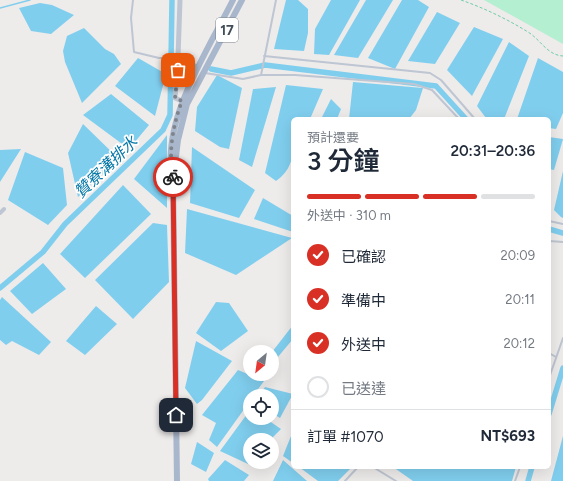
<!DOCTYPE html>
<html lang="zh-TW">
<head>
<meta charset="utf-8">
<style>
  :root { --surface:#fff; --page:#f2f2f3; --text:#1f2937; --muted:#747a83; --line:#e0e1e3; --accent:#d93025 }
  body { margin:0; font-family:Figtree,"Noto Sans TC",sans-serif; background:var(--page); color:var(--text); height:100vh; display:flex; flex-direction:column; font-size:15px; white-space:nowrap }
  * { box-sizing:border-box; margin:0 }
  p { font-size:13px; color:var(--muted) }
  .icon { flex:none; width:22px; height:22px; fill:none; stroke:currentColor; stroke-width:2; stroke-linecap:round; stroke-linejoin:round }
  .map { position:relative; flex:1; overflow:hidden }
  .side { position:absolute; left:291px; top:117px; width:260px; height:352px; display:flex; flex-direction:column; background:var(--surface); border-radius:6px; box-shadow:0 4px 16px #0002 }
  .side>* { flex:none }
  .needle { width:26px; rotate:209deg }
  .tools { position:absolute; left:243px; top:345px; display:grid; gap:8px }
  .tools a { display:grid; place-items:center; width:36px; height:36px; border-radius:50%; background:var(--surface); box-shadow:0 4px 16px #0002; font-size:20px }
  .pin { position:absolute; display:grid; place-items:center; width:34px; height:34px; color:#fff; margin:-17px; border-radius:8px; box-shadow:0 2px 6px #0006 }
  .courier { position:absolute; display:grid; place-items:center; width:40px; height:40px; margin:-20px; border:3px solid #d93025; border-radius:50%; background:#fff; color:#222; box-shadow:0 1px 5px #0007 }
  .summary em { font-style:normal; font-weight:600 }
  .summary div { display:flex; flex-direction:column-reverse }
  .summary { display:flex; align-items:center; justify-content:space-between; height:68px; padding:0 16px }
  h1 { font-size:26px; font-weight:600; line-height:30px }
  .bar { display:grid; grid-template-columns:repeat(4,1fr); gap:6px 4px; align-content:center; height:48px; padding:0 16px }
  .bar i { height:5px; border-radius:3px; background:var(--line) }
  .bar .selected { background:var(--accent) }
  .bar p { grid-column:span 4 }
  .line { display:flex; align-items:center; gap:10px; padding:0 16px; border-top:1px solid var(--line) }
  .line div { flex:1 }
  ol { padding:0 16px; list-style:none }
  li { display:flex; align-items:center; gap:12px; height:44px }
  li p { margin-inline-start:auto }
  li .icon { padding:4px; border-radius:50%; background:var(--accent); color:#fff; stroke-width:4 }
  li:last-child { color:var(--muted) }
  li i { width:22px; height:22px; border:2px solid var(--line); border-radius:50% }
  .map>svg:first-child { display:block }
</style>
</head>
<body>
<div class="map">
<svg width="563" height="481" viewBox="0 0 563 481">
  <rect width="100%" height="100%" fill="#eeebeb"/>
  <path fill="#b5efd1" d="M484,0H563V44Z"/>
  <path fill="#80ceee" d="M286,0H298L308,9V33L304,51L274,49Z
    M331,0H360L329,55L314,54L315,29Z
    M366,0H393L358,58L334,55Z
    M402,0H418L429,7L395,69L368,58Z
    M40,3L52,5L74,15L51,34L31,31L19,8Z
    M437,12L460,23L435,64L408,61Z
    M474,27L503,39L472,96L447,70Z
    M84,28L105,49L114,54L121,64L82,103L65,62L63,51L67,36Z
    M509,42L529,56L504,119L486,118L477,106Z
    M138,58L166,74L155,116L115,86Z
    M538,58L563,72V113L556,129L549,128V119H517Z
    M217,75L242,88L229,149L220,147L195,131L197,107Z
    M353,82L423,88L416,110L409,119H349Z
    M286,85L323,89L310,119H293C293,143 298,166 276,181L265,173Z
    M276,87L252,167L239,160L253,89Z
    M111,94L149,125L129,149L83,115Z
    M331,99L341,109L337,119H321Z
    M83,124L119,159L78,197L68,153Z
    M167,135V208L134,179Z
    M549,137L563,139L554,170L549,169Z
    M192,147L255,190L239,218L190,203Z
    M21,149L0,182V150Z
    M25,152L63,168L67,205L48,225L8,200Z
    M563,171V218L561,217L554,210Z
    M123,185L151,214L85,278L60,254Z
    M263,198L293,216V232L254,219Z
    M187,209L292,238L236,275L185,253Z
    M153,223L167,225L169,282L133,319L95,280Z
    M43,263L66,289L32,314L10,291Z
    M2,297L51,342L39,355L12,341L6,345L0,340V300Z
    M216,302L229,303L248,331L221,351L196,333Z
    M96,306L117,324L85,355L66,341Z
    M293,325V339L272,364V352Z
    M196,341L232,361L202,400L197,404L185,388Z
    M238,370L264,381L253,396H250V401L217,447L209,440L216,423L202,415Z
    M265,387L293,394L280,418L272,413V396H259Z
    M250,410V418H265L281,429L270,440H250V461L248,464L220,451Z
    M293,431V463L283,456Z
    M563,436V481H551Z
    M197,442L214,453L206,472L191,464Z
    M225,460L249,475L244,481H209L208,479Z
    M283,460L307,481H273Z
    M299,467H352L338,481H318Z
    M393,467H516L512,481H413Z"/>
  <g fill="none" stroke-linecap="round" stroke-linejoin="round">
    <path stroke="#80ceee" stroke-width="1.5" d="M0,8L30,0"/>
    <path stroke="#80ceee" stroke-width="5.5" d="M171,61L172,0
      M211,69L231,73L265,65L436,86L466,119
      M549,229L563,233
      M0,288L43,252L65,224L163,130L170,115L171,61L194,66
      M549,414L563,368
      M528,481L532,467"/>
    <path stroke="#6dcea7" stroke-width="1" stroke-dasharray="3 2" stroke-linecap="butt" d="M461,0C484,8 507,19 528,32C541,40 547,55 563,56"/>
    <path stroke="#bdc6d2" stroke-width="2" d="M133,0L131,18L134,52L159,58H177
      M264,56L430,73L441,80L475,119
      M205,73L243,79L261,75H295L414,84L432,90L459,119
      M261,75L276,0
      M549,221L563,224
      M549,241L563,242
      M549,353L556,357
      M549,378L563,338
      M373,467L396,481
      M345,481L358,467
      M515,481L520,467"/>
    <path stroke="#bdc6d2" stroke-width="4" d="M0,213L4,209"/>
    <path stroke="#bdc6d2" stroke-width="5" d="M180,0L178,58L175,98L187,103"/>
    <path stroke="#a9b7cc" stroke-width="6" d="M172,174C162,119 209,48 233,0
      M177,481L173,181L178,140L187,104L242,0"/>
  </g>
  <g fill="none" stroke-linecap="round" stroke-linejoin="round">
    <path stroke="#7f848c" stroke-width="4" stroke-dasharray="0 7.2" d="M173,177C168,152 173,125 182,101L175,98L178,70"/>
    <path stroke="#d93025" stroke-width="5" d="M173,177L176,415"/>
  </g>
  <g text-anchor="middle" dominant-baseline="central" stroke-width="3.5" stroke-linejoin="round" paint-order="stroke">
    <rect fill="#fff" stroke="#7b828b" stroke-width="1" x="216" y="18" width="22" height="24" rx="3"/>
    <g font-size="14" font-weight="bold" fill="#434d59">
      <text x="227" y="30">17</text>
    </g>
    <g font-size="16" font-style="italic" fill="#0678a8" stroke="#fff">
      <text transform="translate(106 167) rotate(-44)">贊寮溝排水</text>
    </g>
  </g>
</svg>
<div class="tools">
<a><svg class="needle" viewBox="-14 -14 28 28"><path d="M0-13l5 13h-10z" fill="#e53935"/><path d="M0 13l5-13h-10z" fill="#747a83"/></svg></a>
<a><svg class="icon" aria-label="locate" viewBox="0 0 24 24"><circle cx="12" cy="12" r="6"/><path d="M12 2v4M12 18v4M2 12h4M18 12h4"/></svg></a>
<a><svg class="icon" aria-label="layers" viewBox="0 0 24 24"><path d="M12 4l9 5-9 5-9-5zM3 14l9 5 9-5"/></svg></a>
</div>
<div class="pin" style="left:178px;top:70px;background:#ea580c"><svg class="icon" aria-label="bag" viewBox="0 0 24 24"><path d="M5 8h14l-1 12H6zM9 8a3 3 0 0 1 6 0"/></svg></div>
<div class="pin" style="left:176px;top:415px;background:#1f2937"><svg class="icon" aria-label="home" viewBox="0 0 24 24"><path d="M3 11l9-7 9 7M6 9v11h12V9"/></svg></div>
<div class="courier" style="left:173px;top:177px"><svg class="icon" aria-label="bike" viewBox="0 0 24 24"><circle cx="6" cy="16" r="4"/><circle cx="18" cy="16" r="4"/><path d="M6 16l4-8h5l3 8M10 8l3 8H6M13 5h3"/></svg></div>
<section class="side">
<div class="summary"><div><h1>3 分鐘</h1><p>預計還要</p></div><em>20:31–20:36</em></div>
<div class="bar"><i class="selected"></i><i class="selected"></i><i class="selected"></i><i></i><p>外送中 · 310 m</p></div>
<ol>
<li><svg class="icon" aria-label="check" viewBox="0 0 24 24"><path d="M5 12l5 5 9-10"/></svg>已確認<p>20:09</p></li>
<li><svg class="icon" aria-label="check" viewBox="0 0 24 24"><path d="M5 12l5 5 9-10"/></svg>準備中<p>20:11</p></li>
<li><svg class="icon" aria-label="check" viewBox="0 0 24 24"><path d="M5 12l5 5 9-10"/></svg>外送中<p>20:12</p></li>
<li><i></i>已送達</li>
</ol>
<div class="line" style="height:52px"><div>訂單 #1070</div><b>NT$693</b></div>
</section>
</div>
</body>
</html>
